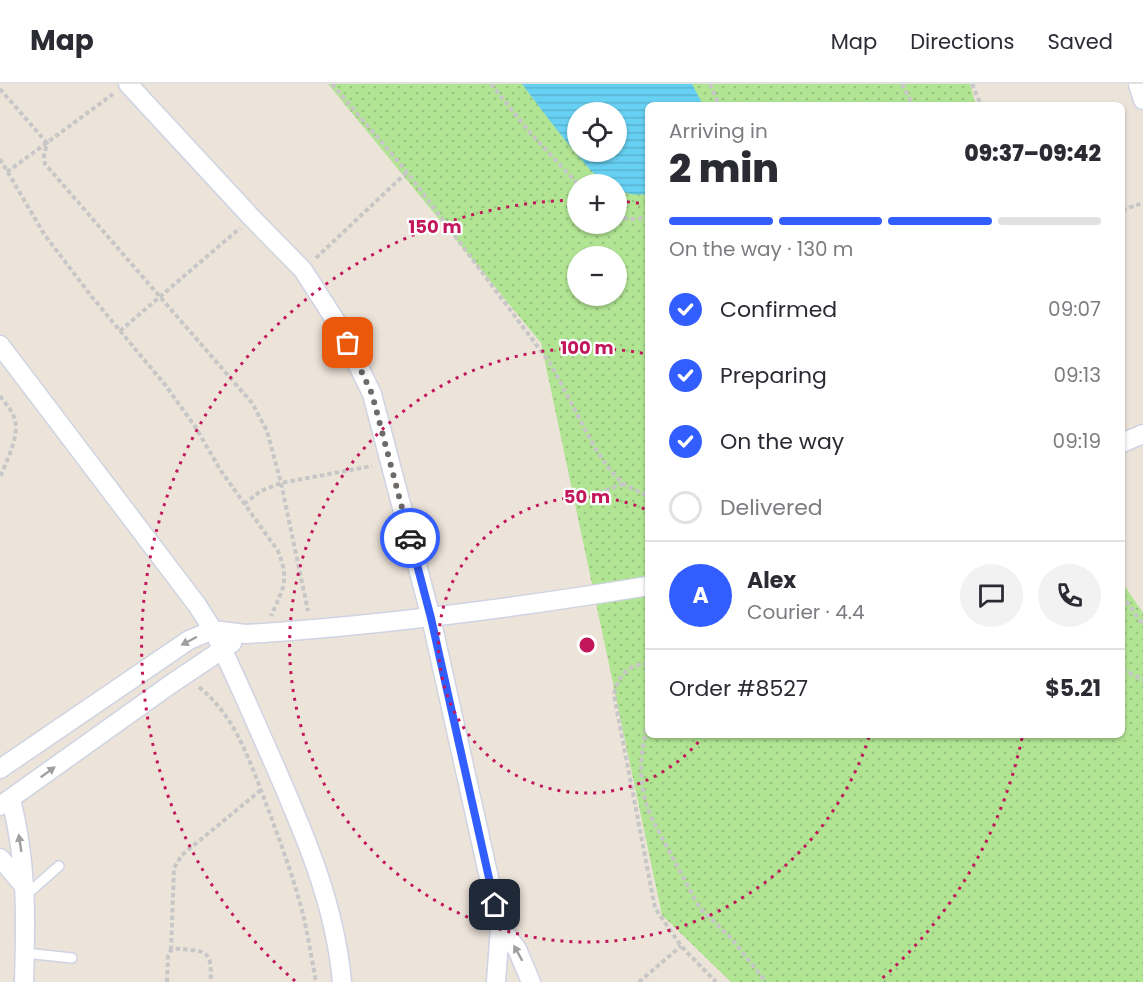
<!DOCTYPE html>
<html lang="en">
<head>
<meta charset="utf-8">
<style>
  :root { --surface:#fff; --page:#f2f2f3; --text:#2b2b33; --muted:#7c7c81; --line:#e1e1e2; --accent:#335eff }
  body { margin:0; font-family:Poppins,sans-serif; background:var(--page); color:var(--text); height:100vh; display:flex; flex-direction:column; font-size:22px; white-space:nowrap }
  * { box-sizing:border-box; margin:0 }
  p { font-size:20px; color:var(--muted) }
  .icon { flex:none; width:33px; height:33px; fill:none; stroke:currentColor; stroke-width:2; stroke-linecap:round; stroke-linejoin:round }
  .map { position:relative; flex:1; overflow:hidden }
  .drawer { position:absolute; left:645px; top:18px; width:480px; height:636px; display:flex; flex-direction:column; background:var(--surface); border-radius:9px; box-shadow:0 2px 4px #0004 }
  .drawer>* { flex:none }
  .buttons { position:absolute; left:567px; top:18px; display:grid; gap:12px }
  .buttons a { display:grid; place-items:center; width:60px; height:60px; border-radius:50%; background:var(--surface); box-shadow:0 2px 4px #0004; font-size:30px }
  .pin { position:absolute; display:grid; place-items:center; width:51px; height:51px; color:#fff; margin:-26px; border-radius:12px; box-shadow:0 3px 9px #0006 }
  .courier { position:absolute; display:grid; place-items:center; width:60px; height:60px; margin:-30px; border:4px solid #335eff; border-radius:50%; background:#fff; color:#222; box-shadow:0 2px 8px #0007 }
  .headline em { font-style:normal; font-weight:800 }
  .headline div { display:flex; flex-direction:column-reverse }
  .headline { display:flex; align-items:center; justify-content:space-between; height:102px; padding:0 24px }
  h1 { font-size:39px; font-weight:800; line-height:45px }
  .bar { display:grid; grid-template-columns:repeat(4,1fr); gap:9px 6px; align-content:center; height:72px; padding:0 24px }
  .bar i { height:8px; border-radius:4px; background:var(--line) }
  .bar .active { background:var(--accent) }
  .bar p { grid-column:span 4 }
  .line { display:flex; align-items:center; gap:15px; padding:0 24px; border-top:2px solid var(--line) }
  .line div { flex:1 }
  .round { display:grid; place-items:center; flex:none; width:63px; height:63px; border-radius:32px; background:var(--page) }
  ol { padding:0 24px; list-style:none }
  li { display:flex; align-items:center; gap:18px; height:66px }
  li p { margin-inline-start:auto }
  li .icon { padding:6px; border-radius:50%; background:var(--accent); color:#fff; stroke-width:4 }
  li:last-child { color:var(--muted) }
  li i { width:33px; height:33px; border:3px solid var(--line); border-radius:50% }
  header { display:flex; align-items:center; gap:36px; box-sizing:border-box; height:84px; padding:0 30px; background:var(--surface); border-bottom:2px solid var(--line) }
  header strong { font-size:28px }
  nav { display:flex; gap:33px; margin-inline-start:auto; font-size:21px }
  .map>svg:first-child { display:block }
</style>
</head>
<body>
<header>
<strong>Map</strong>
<nav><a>Map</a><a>Directions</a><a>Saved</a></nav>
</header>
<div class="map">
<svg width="1143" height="898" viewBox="0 0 1143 898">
  <defs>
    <pattern id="grass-dots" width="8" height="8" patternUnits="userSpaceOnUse" patternTransform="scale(1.5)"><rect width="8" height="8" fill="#b1e593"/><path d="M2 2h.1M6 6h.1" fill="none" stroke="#98c47f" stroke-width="1.8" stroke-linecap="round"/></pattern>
    <pattern id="water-rules" width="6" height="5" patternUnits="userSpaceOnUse" patternTransform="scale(1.5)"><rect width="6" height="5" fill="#67d1f3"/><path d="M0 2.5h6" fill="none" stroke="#59b3d0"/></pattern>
  </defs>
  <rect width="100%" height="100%" fill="#ece3d9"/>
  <path fill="url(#grass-dots)" fill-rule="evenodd" d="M328,0H970L976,21H648V651H1122V498L1143,529V898H731L662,831L541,259ZM578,28H616V68H578ZM578,100H616V140H578ZM578,172H616V212H578Z"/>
  <path fill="url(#water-rules)" fill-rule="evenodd" d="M522,0H692L703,21H648V110C637,111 627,111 617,105L616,100C613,100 610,101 607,100C591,93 536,18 522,0ZM578,28H616V68H578Z"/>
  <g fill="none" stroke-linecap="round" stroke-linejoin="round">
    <g stroke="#cfd3e3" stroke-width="12">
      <path id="lane" d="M26,811L59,782
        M25,869L72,874"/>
    </g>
    <g stroke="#cfd3e3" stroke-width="21">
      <path id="street" d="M128,0L252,134L303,186L339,242L372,310L431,534L500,843L496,898
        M1138,0L1143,16
        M0,261L197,521L213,546C235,590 254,635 274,680C305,751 335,820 342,898
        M1122,359L1143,350
        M0,685L189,556L213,546L245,550L263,549C392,540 520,523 648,502
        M11,715C27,780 26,832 24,898
        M0,722L171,600L232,559
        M0,774L25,803
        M500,843L517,865L531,898"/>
    </g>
    <path stroke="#c7c7c7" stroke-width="4" stroke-dasharray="4.5 3" stroke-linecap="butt" d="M332,0L407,88L550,279L595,364L610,386L623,400L648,412
      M491,0L532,51L578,100
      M710,0L719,21
      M902,0L913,21
      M972,0L981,21
      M0,5L47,59L44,71L45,80L252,319L267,347L281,399L308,527
      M0,75L44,150L92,213L166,302L196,344L221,387L278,467C290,498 283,504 271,532
      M7,88L113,10
      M1122,126L1143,119
      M616,131C625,136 639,136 648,132
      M316,174L407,88
      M120,247L240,144
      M0,312C5,319 11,325 14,333C21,351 6,377 0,394
      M584,414L623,400
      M244,420L261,407L281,399L372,382
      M1122,511L1143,541
      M648,580C629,579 617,593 614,611L655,824L681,862L716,898
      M1122,585L1143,596
      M199,603C235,632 249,675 265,717C279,754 293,792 303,830C308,852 312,876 316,898
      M648,637C640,675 637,694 650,731L699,823L731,854L766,898
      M171,866L174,784L182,771L261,706
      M167,898L168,872L171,866C178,864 184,865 191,866C214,867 210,880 211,898
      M639,898L681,862"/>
    <use href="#lane" stroke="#fff" stroke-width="9"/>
    <use href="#street" stroke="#fff" stroke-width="18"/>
  </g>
  <defs><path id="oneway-solid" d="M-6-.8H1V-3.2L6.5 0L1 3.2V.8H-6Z" transform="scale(1.5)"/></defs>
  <g fill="#9f9f9f">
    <use href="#oneway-solid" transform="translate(189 557) rotate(152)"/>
    <use href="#oneway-solid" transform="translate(48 688) rotate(-36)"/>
    <use href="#oneway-solid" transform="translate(20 759) rotate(-99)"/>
    <use href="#oneway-solid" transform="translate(518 869) rotate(-119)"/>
  </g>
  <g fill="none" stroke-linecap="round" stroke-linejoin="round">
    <path stroke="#6d6a67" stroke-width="6" stroke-dasharray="0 10.8" d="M348,259L372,310L410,454"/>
    <path stroke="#335eff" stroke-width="8" d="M410,454L431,534L495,821"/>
  </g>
  <g fill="none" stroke="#c2185b" stroke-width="3" stroke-dasharray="3 6">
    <path d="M704 651A148 148 0 1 1 647 426"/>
    <path d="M869 653A297 297 0 1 1 646 270"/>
    <path d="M1022 654A445 445 0 0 1 879 897M295 897A445 445 0 0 1 575 116M618 117A445 445 0 0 1 645 120"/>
  </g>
  <circle cx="587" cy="561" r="9" fill="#c2185b" stroke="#fff" stroke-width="3"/>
  <g font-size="18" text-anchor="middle" font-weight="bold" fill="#c2185b" stroke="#fff" stroke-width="4.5" stroke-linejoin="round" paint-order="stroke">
    <text x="435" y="149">150 m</text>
    <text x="587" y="270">100 m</text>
    <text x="587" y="419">50 m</text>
  </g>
</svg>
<div class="buttons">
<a><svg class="icon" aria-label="locate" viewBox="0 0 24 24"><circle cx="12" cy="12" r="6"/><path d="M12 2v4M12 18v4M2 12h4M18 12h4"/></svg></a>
<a>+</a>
<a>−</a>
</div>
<div class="pin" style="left:348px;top:259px;background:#ea580c"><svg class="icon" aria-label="bag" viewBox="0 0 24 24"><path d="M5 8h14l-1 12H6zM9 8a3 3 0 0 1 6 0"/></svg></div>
<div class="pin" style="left:495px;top:821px;background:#1f2937"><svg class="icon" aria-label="home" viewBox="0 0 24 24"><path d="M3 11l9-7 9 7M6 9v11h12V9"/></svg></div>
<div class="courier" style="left:410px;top:454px"><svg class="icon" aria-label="car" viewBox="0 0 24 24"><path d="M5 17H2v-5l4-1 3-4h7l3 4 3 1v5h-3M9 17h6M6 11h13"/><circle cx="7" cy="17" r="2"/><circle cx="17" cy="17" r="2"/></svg></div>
<section class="drawer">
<div class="headline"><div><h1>2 min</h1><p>Arriving in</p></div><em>09:37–09:42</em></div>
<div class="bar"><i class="active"></i><i class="active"></i><i class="active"></i><i></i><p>On the way · 130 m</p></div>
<ol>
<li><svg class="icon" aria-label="check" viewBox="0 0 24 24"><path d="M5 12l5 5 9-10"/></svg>Confirmed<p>09:07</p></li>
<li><svg class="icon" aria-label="check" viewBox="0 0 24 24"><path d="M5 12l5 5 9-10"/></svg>Preparing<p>09:13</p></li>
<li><svg class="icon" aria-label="check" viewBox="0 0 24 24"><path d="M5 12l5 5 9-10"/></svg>On the way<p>09:19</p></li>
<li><i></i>Delivered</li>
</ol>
<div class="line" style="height:108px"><b class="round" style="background:var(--accent);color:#fff">A</b><div><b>Alex</b><p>Courier · 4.4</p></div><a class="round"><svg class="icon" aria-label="chat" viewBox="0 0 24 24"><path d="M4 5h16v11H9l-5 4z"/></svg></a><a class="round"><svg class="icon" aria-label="phone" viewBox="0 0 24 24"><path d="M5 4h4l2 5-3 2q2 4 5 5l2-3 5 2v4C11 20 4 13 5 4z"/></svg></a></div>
<div class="line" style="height:78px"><div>Order #8527</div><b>$5.21</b></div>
</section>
</div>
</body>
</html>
